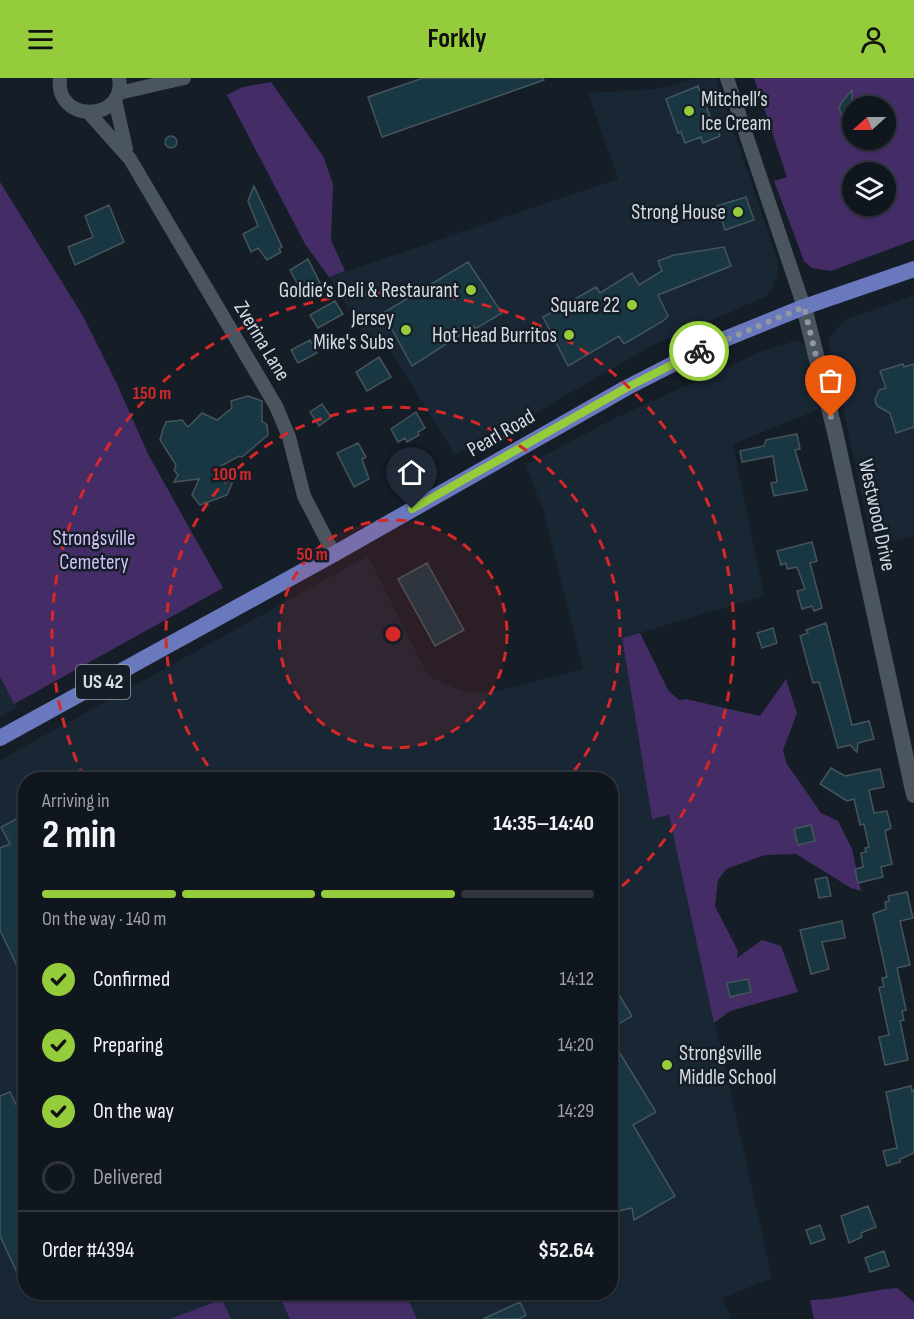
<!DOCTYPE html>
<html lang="en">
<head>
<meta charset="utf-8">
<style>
  :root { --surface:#10161d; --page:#191f26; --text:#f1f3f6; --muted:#9c9fa4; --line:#30353b; --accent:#95cc3b }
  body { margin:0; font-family:"Sofia Sans Condensed",sans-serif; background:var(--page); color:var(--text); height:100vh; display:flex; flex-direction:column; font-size:22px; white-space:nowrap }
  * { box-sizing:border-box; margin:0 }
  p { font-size:20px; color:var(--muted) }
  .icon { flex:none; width:33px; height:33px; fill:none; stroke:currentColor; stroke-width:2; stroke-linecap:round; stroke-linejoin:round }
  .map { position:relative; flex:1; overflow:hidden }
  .details { position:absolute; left:18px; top:694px; width:600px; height:528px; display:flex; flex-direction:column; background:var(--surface); border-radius:24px; box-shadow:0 2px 4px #0004,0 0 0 2px var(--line) }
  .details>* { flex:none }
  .needle { width:39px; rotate:249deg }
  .fabs { position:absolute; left:842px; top:18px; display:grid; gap:12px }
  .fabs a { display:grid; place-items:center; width:54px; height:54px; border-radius:50%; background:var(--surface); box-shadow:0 2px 4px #0004,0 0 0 2px var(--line); font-size:30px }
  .pin { position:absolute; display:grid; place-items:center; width:51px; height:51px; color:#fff; margin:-62px -26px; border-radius:50% 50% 50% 0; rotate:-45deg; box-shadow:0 0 6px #0007 }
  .pin .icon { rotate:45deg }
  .courier { position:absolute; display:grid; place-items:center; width:60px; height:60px; margin:-30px; border:4px solid #95cc3b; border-radius:50%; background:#fff; color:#222; box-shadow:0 2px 8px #0007 }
  .head em { font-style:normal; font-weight:700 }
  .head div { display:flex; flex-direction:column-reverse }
  .head { display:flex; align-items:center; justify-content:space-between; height:102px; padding:0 24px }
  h1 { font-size:39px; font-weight:700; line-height:45px }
  .bar { display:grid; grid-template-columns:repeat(4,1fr); gap:9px 6px; align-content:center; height:72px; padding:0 24px }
  .bar i { height:8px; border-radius:4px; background:var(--line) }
  .bar .current { background:var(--accent) }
  .bar p { grid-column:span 4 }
  .line { display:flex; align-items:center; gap:15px; padding:0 24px; border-top:2px solid var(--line) }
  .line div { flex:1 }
  ol { padding:0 24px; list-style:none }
  li { display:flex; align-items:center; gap:18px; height:66px }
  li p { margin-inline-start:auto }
  li .icon { padding:6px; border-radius:50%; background:var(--accent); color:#111; stroke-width:4 }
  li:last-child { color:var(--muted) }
  li i { width:33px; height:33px; border:3px solid var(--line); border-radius:50% }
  header { display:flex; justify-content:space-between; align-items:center; height:78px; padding:0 24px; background:var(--accent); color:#111; font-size:27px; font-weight:700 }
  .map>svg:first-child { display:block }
</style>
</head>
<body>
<header><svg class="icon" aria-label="menu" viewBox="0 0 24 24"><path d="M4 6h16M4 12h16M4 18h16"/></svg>Forkly<svg class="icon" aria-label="person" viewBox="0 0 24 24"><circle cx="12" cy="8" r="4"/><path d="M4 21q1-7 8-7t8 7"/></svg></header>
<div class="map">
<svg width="914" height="1241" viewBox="0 0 914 1241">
  <rect width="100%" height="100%" fill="#151d27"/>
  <path fill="#192634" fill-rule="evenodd" d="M698,0H716L778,184V194L771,214L765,219L651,268L493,360L455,377L385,264L373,272L329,199L618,101L588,15L656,11Z
    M914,217V458L873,468L828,262L845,242Z
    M798,262L806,268L822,330L733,366L764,518L622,560L652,741L669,737L772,1200L723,1220L731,1241H231L221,1221L170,1241H0V682L368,478L428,598L462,613L488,615L583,591L543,432L526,387L611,342L762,273ZM26,702H610V1215H26Z
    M0,599L17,630L0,639Z"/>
  <path fill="#442d67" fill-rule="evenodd" d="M754,0H914V162L831,193L812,190L804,183L774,103L787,99ZM852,28H885V62H852ZM852,94H885V128H852Z
    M271,4L323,78L333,106L331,162L345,193L329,199L305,166L227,17L243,9Z
    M0,104L83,238L117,306L148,376L223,510L14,626L0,599Z
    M640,555L668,612L679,622L686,621L760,638L786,601L797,635L783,672L787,686L821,735L838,743L852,771L861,813L851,810L796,776L765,777L726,791L718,802L715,828L738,873L737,880L762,862L781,868L798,914L730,933L714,945L669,737L652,741L622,560Z
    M897,1210L914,1224V1241H814L810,1222C840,1222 867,1212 897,1210Z
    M278,1215H405L417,1241H290Z
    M222,1221L231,1241H170Z"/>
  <path fill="#183743" stroke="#45555b" stroke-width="1.5" d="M423,0H543L544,2L382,59L368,19Z
    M698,8L713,46L715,45L720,58L703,65L701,59L685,65L681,54L678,55L666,21Z
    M852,12V46L842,37L839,31L841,25Z
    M165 64a6 6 0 1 1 12 0a6 6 0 1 1-12 0Z
    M254,108L282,169L279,171L281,174L267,182L258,170L251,174L243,156L258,148L248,123Z
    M746,119L754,142L725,152L717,128Z
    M109,127L124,164L75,187L68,169L93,159L85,138Z
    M724,169L731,188L658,217L668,238L663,243L624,266L619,258L568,288L543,239L596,209L600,215L632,195L639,207L662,193L658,183L674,177Z
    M308,181L320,205L303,216L290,192Z
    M468,184L502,235L475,251L474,248L412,288L383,235Z
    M335,223L343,236L318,250L310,237Z
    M310,262L317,275L298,285L291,272Z
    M379,279L391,299L367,313L356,294Z
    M903,286L904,289L914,286V349L896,355L890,335L877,328L875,322L879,312L886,310L880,293Z
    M248,318L262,323V343L267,347L268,357L242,379L239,378L221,388L233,403L227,417L200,427L192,417L199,401L174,404L178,397L174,392L176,387L160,362L163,351L166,344L182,342L188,349L202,335L217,342L232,330L231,323Z
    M322,326L331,339L319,348L310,334Z
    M416,334L425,350L418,354L419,357L407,364L405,360L398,364L391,351Z
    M797,356L800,371L795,372L807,412L774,418L771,405L777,404L773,378L742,384L740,373L764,368L766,362L771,361Z
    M358,365L366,379L362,381L369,401L354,409L337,375Z
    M812,464L817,483L810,485L822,530L814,533L812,528L802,531L797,513L805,511L797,489L787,491L786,485L781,487L777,473Z
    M427,485L464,552L435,568L398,501Z
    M826,545L852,647L869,643L874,661L858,665L857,674L850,667L838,670L819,604L813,605L800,558L808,555L806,552Z
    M773,550L777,565L762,570L757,555Z
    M831,690L845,698L880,691L884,709L869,712L874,735L887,733L891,750L885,753L892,786L881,789L883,799L858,805L855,791L863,789L861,775L866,774L865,770L869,769L864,746L860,747L854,721L847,723L820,706Z
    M26,736V907L0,852V770L10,766L1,749Z
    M811,747L815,763L798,767L794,751Z
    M827,799L831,818L819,820L815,801Z
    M907,814L913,840L900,843L910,887L897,890L906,932L902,933L904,942L900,943L908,982L885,987L879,959L889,957L879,910L884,908L882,900L887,899L873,836L886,831L885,824L889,823L888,818Z
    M842,843L845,860L822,864L829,891L811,896L800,852Z
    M748,901L751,914L730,919L727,905Z
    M610,902L632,938L610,951Z
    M610,959L656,1034L633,1047L675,1118L634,1142L632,1130L610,1135Z
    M911,1008L912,1013L914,1012V1075L900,1081V1084L887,1088L883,1073L897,1070L886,1014Z
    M10,1014L26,1047V1214L0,1158V1018Z
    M868,1128L876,1149L861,1155L862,1159L849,1165L841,1138Z
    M820,1147L825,1161L811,1166L806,1152Z
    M884,1173L889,1188L870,1194L865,1180Z
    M520,1224L526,1237L519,1241H483Z"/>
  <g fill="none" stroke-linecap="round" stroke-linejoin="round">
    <path stroke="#4b5560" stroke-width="14" d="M60,0C54,46 127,44 119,0
      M727,0L804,229
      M119,15L184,0
      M115,22L126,71
      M89,35L130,81L276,328L289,359L304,418L334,476"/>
    <path stroke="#4b5560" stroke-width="16" d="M804,229L836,358L914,717"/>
    <path stroke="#6a78be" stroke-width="16" d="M0,660L334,476L626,310L710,267L804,229L914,191"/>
  </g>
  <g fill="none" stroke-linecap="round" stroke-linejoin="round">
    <path stroke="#9298a1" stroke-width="6" stroke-dasharray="0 10.8" d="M699,273L804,229L831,339"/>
    <path stroke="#95cc3b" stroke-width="8" d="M412,431L626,310L699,273"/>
  </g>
  <circle cx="393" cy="556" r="114" fill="#d62828" fill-opacity=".12"/>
  <g fill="none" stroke="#d62828" stroke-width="3" stroke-dasharray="10 8">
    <circle cx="393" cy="556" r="114"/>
    <path d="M219 702A227 227 0 1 1 567 702"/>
    <path d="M84 700A341 341 0 1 1 612 817"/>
  </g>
  <g fill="#95cc3b" stroke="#151d27" stroke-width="2">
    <circle cx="689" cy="33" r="6"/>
    <circle cx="738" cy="134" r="6"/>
    <circle cx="471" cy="212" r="6"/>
    <circle cx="632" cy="227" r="6"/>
    <circle cx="406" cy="252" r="6"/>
    <circle cx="569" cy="257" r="6"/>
    <circle cx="667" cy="987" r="6"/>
  </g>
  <g text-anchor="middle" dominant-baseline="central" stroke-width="5" stroke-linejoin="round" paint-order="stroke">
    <rect fill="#151d27" stroke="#9ba2aa" stroke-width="1.5" x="76" y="587" width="54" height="34" rx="4.5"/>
    <g font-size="20" font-weight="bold" fill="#d5dbe2">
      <text x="103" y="604">US 42</text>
    </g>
    <g font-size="21" fill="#d5dbe2" stroke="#151d27" text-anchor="end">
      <text x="701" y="21" text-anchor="start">Mitchell’s<tspan x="701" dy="24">Ice Cream</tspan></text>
      <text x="726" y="134">Strong House</text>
      <text x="459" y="212">Goldie’s Deli &amp; Restaurant</text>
      <text x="620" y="227">Square 22</text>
      <text x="394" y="240">Jersey<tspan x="394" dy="24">Mike's Subs</tspan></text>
      <text x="557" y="257">Hot Head Burritos</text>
      <text x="679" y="975" text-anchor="start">Strongsville<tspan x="679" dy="24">Middle School</tspan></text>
    </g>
    <g font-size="21" fill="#d5dbe2" stroke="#151d27">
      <text transform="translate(262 263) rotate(59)">Zverina Lane</text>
      <text transform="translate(501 355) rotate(-30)">Pearl Road</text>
      <text transform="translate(877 437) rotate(78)">Westwood Drive</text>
    </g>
    <g font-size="21" fill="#d2bff9" stroke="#151d27">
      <text x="94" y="460">Strongsville<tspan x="94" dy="24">Cemetery</tspan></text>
    </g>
  </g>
  <circle cx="393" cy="556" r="9" fill="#d62828" stroke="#151d27" stroke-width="3"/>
  <g font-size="18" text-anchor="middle" font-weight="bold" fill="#d62828" stroke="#151d27" stroke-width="5" stroke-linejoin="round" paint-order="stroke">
    <text x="152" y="321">150 m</text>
    <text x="232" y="402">100 m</text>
    <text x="312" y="482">50 m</text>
  </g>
</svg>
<div class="fabs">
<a><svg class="needle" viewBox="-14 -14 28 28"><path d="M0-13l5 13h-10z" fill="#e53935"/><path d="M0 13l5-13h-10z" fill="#9c9fa4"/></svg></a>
<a><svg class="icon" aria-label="layers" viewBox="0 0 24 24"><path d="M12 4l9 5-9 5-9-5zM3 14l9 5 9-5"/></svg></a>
</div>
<div class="pin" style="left:831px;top:339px;background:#ea580c"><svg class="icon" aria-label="bag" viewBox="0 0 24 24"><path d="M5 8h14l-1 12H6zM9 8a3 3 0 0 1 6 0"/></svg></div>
<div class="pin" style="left:412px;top:431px;background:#1f2937"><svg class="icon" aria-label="home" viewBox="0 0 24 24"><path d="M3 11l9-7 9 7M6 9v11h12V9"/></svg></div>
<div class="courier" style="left:699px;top:273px"><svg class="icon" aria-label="bike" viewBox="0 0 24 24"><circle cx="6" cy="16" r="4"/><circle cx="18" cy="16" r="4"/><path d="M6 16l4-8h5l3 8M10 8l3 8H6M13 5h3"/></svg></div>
<section class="details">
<div class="head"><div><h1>2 min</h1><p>Arriving in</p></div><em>14:35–14:40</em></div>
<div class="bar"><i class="current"></i><i class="current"></i><i class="current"></i><i></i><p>On the way · 140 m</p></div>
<ol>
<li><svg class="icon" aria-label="check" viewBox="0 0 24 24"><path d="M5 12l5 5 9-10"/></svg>Confirmed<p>14:12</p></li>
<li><svg class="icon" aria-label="check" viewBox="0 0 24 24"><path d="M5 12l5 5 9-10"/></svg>Preparing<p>14:20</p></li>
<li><svg class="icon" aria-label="check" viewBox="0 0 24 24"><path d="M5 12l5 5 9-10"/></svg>On the way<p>14:29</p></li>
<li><i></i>Delivered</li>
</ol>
<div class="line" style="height:78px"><div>Order #4394</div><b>$52.64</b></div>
</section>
</div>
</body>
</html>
